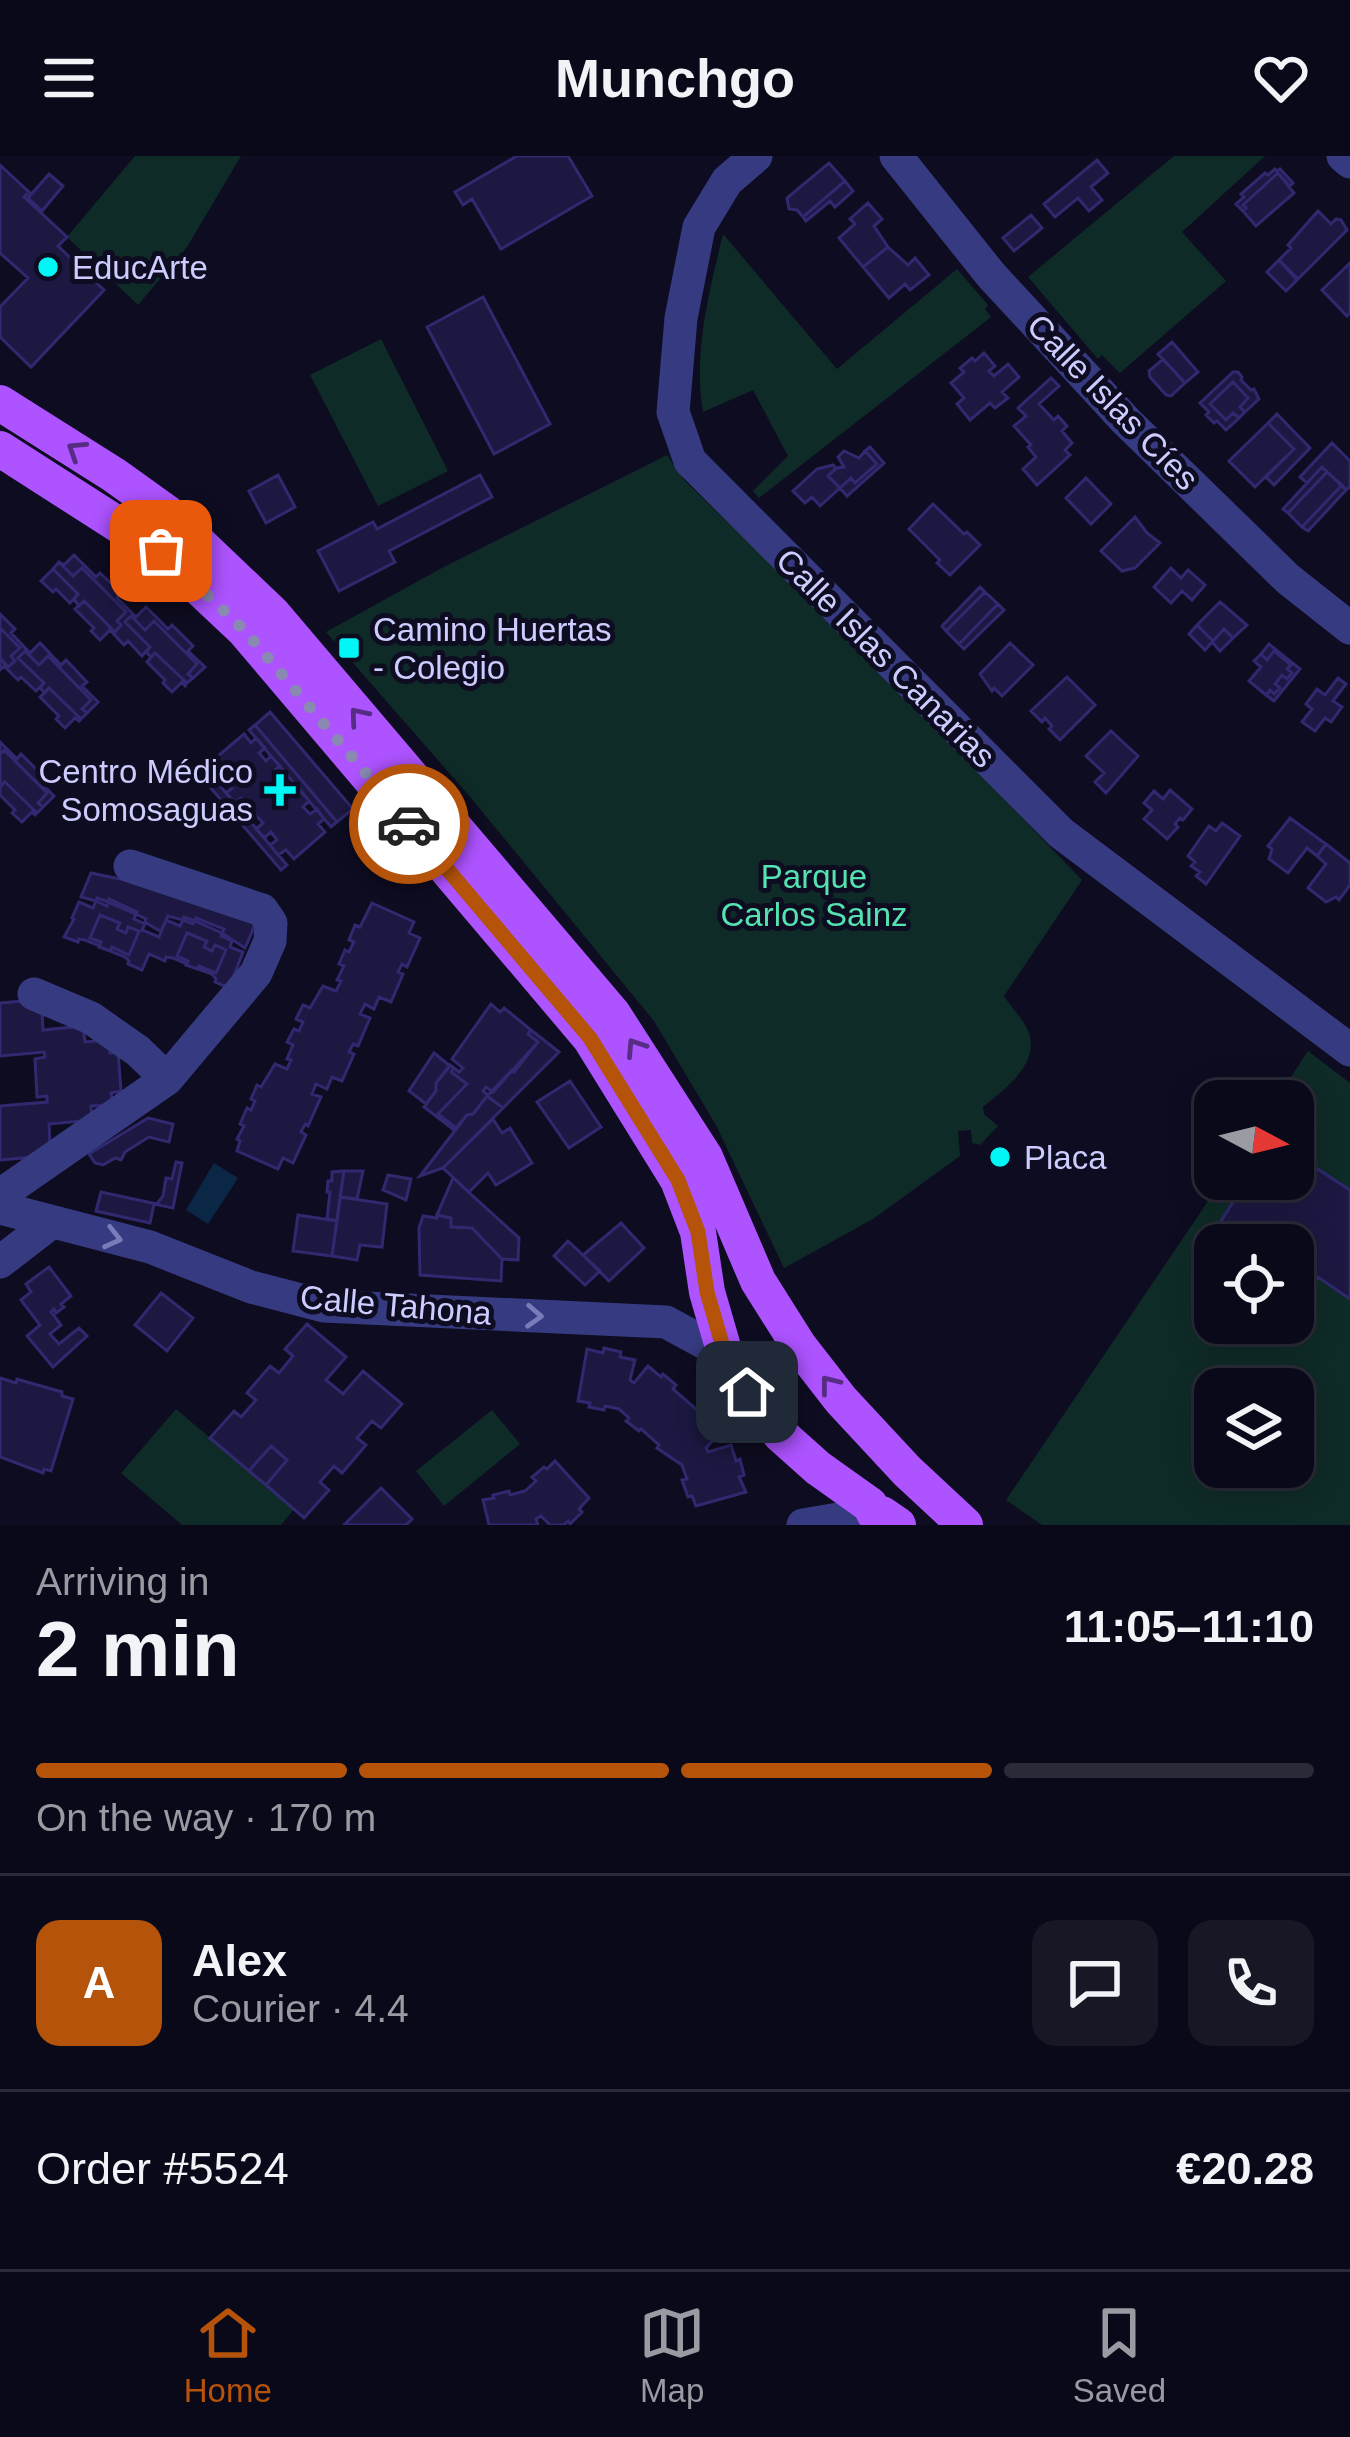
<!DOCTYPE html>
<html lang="en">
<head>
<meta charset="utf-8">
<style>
  :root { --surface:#0a0919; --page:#181726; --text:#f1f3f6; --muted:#999aa2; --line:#2a2a38; --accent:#b45309 }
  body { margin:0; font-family:Arial,sans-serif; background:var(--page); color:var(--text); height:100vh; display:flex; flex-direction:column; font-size:45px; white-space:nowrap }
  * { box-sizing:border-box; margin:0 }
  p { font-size:39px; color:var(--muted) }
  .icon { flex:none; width:66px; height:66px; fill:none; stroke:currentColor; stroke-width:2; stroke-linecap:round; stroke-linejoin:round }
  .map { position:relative; height:1369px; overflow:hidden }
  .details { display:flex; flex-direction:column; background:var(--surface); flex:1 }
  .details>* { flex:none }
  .needle { width:78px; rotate:97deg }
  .buttons { position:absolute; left:1194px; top:924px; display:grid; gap:24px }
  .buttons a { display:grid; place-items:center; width:120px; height:120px; border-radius:24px; background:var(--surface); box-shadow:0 6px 30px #0003,0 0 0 3px var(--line); font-size:60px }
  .pin { position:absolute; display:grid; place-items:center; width:102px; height:102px; color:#fff; margin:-51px; border-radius:24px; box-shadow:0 6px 18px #0006 }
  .courier { position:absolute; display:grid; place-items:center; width:120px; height:120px; margin:-60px; border:9px solid #b45309; border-radius:50%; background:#fff; color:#222; box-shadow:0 3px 15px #0007 }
  .summary em { font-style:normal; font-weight:600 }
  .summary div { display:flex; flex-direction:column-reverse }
  .summary { display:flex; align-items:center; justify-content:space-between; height:204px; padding:0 36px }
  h1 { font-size:78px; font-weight:600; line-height:90px }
  .bar { display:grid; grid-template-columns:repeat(4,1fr); gap:18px 12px; align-content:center; height:144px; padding:0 36px }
  .bar i { height:15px; border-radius:9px; background:var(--line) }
  .bar .current { background:var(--accent) }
  .bar p { grid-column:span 4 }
  .line { display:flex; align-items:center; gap:30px; padding:0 36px; border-top:3px solid var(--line) }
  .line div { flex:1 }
  .round { display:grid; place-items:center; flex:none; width:126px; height:126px; border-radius:24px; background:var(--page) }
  header { display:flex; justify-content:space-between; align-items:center; height:156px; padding:0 36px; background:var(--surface); font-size:54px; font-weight:600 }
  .tab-bar { display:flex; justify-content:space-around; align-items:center; height:168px; border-top:3px solid var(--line); background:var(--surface); font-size:33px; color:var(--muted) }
  .tab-bar a { display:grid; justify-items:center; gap:6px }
  .tab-bar .current { color:var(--accent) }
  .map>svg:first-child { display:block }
</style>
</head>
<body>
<header><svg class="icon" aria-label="menu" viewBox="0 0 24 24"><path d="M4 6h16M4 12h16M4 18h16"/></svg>Munchgo<svg class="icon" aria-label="heart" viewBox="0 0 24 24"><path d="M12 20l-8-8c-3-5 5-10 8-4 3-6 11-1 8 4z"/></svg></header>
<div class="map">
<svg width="1350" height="1369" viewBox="0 0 1350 1369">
  <rect width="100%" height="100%" fill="#0e0c21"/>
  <path fill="#0f2b27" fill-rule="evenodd" d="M135,0H241L187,91L138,149L67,81Z
    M1174,0H1265L1182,76L1226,125L1120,217L1102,199L1098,203L1028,121Z
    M723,78L837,213L957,113L988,149L985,153L991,161L759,342L753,335L788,300L753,234L703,256C693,197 709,136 723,78Z
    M381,183L448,315L378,350L310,219Z
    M667,299L685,325L873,507L1082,724L1004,840C1012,853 1027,866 1030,881C1037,911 1002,935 983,951L984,958L998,970L980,989L972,987L971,974L958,975L960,1000L873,1063L784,1112L717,971L654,865L471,642L326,476L440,413Z
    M1308,895L1350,927V1369H1042L1006,1344L1223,1023H1293V945H1275ZM1215,1089H1293V1167H1215ZM1215,1233H1293V1311H1215Z
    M176,1253L294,1353L281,1369H182L121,1317Z
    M492,1254L520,1288L444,1350L416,1315Z"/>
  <path fill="#0b2746" d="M214,1007L238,1022L208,1068L186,1054Z"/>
  <path fill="#1c1842" stroke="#30296f" stroke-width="3" d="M517,0H568L592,40L501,93L472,43L463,49L455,36Z
    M1097,4L1108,17L1091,31L1102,44L1089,55L1078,42L1055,61L1044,48Z
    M829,7L845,25L803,61L797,54L789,53L787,42Z
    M0,9L29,36L24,41L67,81L58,90L104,134L31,211L0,181V151L28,122L0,97Z
    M1275,13L1277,15L1280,13L1293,27L1290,30L1278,17L1243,49L1246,52L1243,55L1236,48L1244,41L1241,38L1265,17L1268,19Z
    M1278,17L1294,37L1256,70L1243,55L1246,52L1243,49Z
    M49,18L63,30L42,55L28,42Z
    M845,25L853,35L835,51L830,45L806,65L803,61Z
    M868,47L882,63L874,70L888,91L863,111L839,82L855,68L850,63Z
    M1318,55L1331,68L1336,63L1341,64L1347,74L1298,123L1279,104L1291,92L1288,89Z
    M1031,59L1042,72L1014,95L1003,82Z
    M888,91L908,109L915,102L929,119L910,134L905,128L889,142L863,111Z
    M1279,104L1297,124L1286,135L1267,116Z
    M1350,107V157L1347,160L1322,134Z
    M483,141L550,268L494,298L427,171Z
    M1172,186L1198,216L1185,227L1158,198Z
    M984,197L995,210L989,215L994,220L1008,208L1019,221L1002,236L1008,242L995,252L990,247L970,264L957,248L964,242L951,227L964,216L960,212L972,202L975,205Z
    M1163,203L1185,227L1171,240L1166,239L1150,221L1149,215Z
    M1233,216H1238L1242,221L1241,224L1251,234L1254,233L1259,243L1245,256L1240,251L1248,242L1233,226L1210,248L1226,264L1233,257L1239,262L1226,274L1217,265L1214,267L1206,259L1209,256L1200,247Z
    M1051,222L1059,230L1039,248L1054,264L1058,260L1067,270L1062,275L1072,287L1065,294L1070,299L1037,329L1023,313L1036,301L1028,291L1031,289L1014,270L1026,260L1018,252Z
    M1233,226L1248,242L1240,251L1245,256L1239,262L1233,257L1226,264L1210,248Z
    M1277,258L1310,292L1274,329L1266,321L1294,293L1268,267Z
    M1268,267L1294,293L1255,331L1229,305Z
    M1332,287L1350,305V331L1346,334L1322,311L1307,327L1300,321Z
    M870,291L884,307L847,340L840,332L851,322L855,327L877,308L865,295Z
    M844,295L859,302L865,295L877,308L855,327L851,322L840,332L828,320L837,312L844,311L838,301Z
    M833,309L836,312L828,320L840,332L820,350L812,341L805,347L793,335L817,313Z
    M1322,311L1327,316L1288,357L1283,353Z
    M1327,316L1342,329L1302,371L1288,357Z
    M278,319L295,351L266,367L249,335Z
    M480,319L492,341L389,395L395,406L339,435L318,395L373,366L377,373Z
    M1086,322L1111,348L1091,368L1066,342Z
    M1342,329L1346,334L1308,375L1302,371Z
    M933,348L964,378L967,376L980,389L950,419L937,407L940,404L909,373Z
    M1135,361L1147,377L1160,387L1135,412L1122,415L1101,395Z
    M74,399L96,421L100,417L121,437L117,442L136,461L146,451L168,473L172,469L193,490L188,495L205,511L193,522L188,518L197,508L154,465L145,474L131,460L125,466L150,491L142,500L128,485L124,489L110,474L100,484L91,475L94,472L75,453L84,445L115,476L121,469L117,465L126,456L82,412L73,420L59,406L64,409Z
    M59,406L73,420L82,412L126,456L117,465L121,469L115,476L84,445L79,450L74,443L78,438L53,413Z
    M1171,412L1181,422L1188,414L1205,429L1192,444L1182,435L1171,447L1154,431Z
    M53,413L78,438L70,447L56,433L53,436L41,425Z
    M980,431L985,436L946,475L942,470Z
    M985,436L998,448L959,488L946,475Z
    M1220,446L1247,469L1233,482L1224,473L1213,485L1197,469Z
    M998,448L1004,454L964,493L959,488Z
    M0,458L15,473L11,477L30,497L40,487L61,509L66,504L87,526L82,530L98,546L87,557L82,553L91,544L48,500L39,509L25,495L18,502L44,527L36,535L21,521L18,524L4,510L0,514V502L8,511L15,505L11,500L20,492L0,472Z
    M131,460L145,474L154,465L197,508L188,518L193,522L187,527L155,497L151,501L146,496L150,491L125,466Z
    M1197,469L1213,485L1224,473L1233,482L1220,495L1212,486L1205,494L1189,478Z
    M0,472L20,492L11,500L15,505L8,511L0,502Z
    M1010,487L1033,509L1002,540L994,532L992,535L980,518Z
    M1269,488L1300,513L1274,545L1266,539L1270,534L1274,538L1280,532L1275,528L1282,519L1287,523L1292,517L1287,513L1291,509L1274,495L1267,504L1261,498Z
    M25,495L39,509L48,500L91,544L82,553L87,557L81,563L49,532L45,537L40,532L44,527L18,502Z
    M1274,495L1291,509L1287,513L1292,517L1287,523L1282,519L1275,528L1280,532L1274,538L1270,534L1266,539L1249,525L1261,511L1254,505L1261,498L1267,504Z
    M155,497L187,527L185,530L182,526L172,536L163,527L165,524L147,506Z
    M1067,521L1095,549L1060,584L1049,573L1052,570L1045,562L1042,566L1031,555Z
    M1338,522L1346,528L1333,545L1342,551L1331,566L1325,562L1315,575L1302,566L1312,553L1306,548L1317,533L1325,539Z
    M49,532L81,563L79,565L75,562L65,572L56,563L59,560L40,541Z
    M270,556L353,653L337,666L255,569Z
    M255,569L337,666L331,671L249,574Z
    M1111,575L1138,600L1106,637L1095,626L1104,617L1086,600Z
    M244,578L251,587L256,582L265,592L259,597L266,605L271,600L280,610L274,615L281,624L275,629L281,637L287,632L295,640L301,635L309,645L303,651L310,658L317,653L324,663L318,668L325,676L294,703L286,694L278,699L270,689L277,684L271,676L264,682L256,673L263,667L241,642L235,647L226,637L232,632L226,624L219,630L211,620L218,614L211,606Z
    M0,586L17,603L21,598L42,619L38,624L54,640L43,651L38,647L47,637L4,594L0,598Z
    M4,594L47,637L38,647L43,651L37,657L5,626L0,630V598Z
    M204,611L287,709L281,714L198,617Z
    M5,626L37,657L35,659L32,656L22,666L12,657L15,654L0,639V631Z
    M1170,634L1192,653L1183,664L1180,662L1175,668L1178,671L1167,683L1144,663L1152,654L1144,647L1154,635L1163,643Z
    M1290,662L1326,688L1317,700L1307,692L1288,717L1269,703L1272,693L1268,690Z
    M1222,667L1240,680L1206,728L1196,720L1200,716L1191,710L1195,706L1188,700L1209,670L1216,675Z
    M1326,688L1350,707V729L1339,744L1336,741L1326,746L1308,732L1326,708L1317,700Z
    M91,717L240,748L260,757L245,792L222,777L224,773L196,762L195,765L184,761L183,764L168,760L161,775L158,774L145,766L146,763L136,758L137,756L109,743L108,746L97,742L96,745L81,741Z
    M96,745L107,750L108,746L136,758L134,763L145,768L142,774L159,781L166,764L180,770L183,764L193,768L195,765L222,777L221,780L232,785L230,791L243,796L229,832L215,826L216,823L212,818L198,813L199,810L216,817L226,794L215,789L212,795L204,791L207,785L187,777L177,800L188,805L187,808L173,802L166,801L165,805L149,798L142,814L128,808L129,805L125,801L110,795L112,791L129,799L139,775L128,771L126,777L117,773L120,767L100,759L90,782L101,786L100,790L85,784L79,783L78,786L64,781L74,763L72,762L79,746L93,752Z
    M372,747L414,766L409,777L420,782L407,811L402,808L398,816L403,818L391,846L379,841L374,853L365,848L360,858L370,862L358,890L353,888L349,896L354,898L342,925L332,921L327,933L316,928L312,938L321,941L308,970L305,968L301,976L306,979L293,1007L283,1002L278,1013L237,995L240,985L237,983L244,970L240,968L247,952L251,954L255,945L251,943L257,929L261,931L275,908L287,913L291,904L287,903L293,889L287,886L294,873L299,875L303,866L296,863L303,849L310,852L323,830L336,835L341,825L337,824L344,810L339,808L345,794L349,796L354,786L349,784L355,769L360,771Z
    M100,759L120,767L117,773L126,777L128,771L139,775L129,799L112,791L110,795L99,791L101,786L90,782Z
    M187,777L207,785L204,791L212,795L215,789L226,794L216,817L199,810L197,813L186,809L188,805L177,800Z
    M33,844L42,854L43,874L83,870L85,886L109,884L110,897L118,896L121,935L111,937L113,949L91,950L92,964L49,968L50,988L47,1000L0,1004V950L47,946V940L37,941L35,903L45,901L44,896L0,900V847Z
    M491,848L500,856L504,852L531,874L528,878L538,886L493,936L486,931L483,935L488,939L473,958L467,959L456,972L438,958L467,928L451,916L454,912L459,916L463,912L452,903Z
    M531,874L559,896L503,952L487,940L512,914L514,916L538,886L528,878Z
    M434,897L450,910L436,927V935L426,948L409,935Z
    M450,909L454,912L451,916L467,928L438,958L456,972L454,974L424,951L436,935V927Z
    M570,925L601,971L569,992L537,946Z
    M487,940L503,952L443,1012L420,1020L467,959L473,958Z
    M148,962L173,968L169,986L149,981L125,996L121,1004L115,1002L103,1009L95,1007L89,998Z
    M493,963L502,977L510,972L532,1007L496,1029L488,1017L469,1036L443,1012Z
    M1293,997L1350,1034V1143L1318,1121L1307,1137L1293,1140V1089H1215L1214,1076L1248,1023H1293Z
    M176,1006L182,1007L173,1052L154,1048L150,1067L96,1055L101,1036L157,1048L163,1040L166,1022L172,1023Z
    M344,1015L337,1065L327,1063L330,1036H327L328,1025H332V1016Z
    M344,1015H363L357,1043L340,1041Z
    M388,1019L411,1023L406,1044L383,1034Z
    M453,1022L519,1082L518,1104L502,1103L472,1072L451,1071V1062L437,1059Z
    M340,1041L387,1048L382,1091L360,1089L357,1104L332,1100Z
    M298,1059L337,1065L332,1100L293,1095Z
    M437,1059L451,1062V1071L472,1072L502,1103L501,1125L420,1119L419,1072L423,1060L437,1062Z
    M621,1067L644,1092L609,1125L583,1099Z
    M568,1085L600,1115L585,1129L554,1100Z
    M49,1111L71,1140L61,1148L64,1151L56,1157L54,1153L51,1156L61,1169L50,1178L59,1188L79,1172L87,1180L53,1211L27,1180L40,1169L21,1144L31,1136L26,1128Z
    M161,1137L193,1162L167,1195L135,1169Z
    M307,1168L346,1201L326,1224L343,1238L363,1215L402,1248L381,1272L372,1265L357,1282L366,1289L342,1317L334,1310L320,1326L329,1334L304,1362L266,1329L287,1304L271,1290L249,1315L210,1282L234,1255L241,1261L256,1244L247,1237L270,1210L279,1217L293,1200L285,1193Z
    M604,1192L621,1196L620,1201L635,1204L630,1224L634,1227L648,1210L661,1221L663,1218L676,1229L673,1233L697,1254L700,1251L711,1261L708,1264L721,1276L706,1292L708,1296L731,1289L736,1305L740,1303L744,1319L739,1321L746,1336L696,1350L692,1340L688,1341L682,1324L687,1323L682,1309L657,1292L659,1289L641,1273L639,1275L626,1265L629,1262L619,1253L605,1250L604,1254L589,1251L590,1247L578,1245L587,1193L603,1197Z
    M0,1222L16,1227L17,1223L62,1236V1240L73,1243L51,1315L44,1313L43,1317L0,1301Z
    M271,1290L287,1304L266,1329L249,1315Z
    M555,1305L589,1342L579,1353L582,1356L570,1368L568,1365L564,1369H550L541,1360L536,1363L538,1369H489L483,1344L494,1342L493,1339L509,1335L510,1339L525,1335L536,1325L532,1321L544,1311L547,1313Z
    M381,1332L412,1363L406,1369H344Z"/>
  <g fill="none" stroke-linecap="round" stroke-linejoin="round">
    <path stroke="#363a81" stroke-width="33" d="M756,0L727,25L699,71L681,162L673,256L690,305L1061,677L1350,894
      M896,0L991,119L1126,265L1288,423L1350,472
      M1343,0L1350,6
      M34,838L91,862L138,895L167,923
      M0,1039L167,923L256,817L270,785L271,767L262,754L130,710
      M0,1052L150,1091L251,1131L324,1150L666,1166L725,1198
      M0,1106L52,1066
      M803,1369L874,1357"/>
    <path stroke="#ad53ff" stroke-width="36" d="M0,247L114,319L167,357L272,457L613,858L705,1001L758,1125L799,1190L841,1244L907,1315L965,1369
      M0,293L161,396L245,475L590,882L678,1024L698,1076L707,1136L725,1198L747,1236L781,1279L818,1312L870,1349L874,1357L882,1358L898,1369"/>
  </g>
  <defs><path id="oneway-chevron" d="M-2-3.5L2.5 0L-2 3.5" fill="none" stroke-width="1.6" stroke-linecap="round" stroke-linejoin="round" transform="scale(3)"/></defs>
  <g stroke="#562c85">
    <use href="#oneway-chevron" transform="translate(76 294) rotate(-147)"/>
    <use href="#oneway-chevron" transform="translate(358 560) rotate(-130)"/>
    <use href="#oneway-chevron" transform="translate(635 891) rotate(-123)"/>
    <use href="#oneway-chevron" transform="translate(829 1228) rotate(-128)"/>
  </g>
  <g stroke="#7a7cba">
    <use href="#oneway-chevron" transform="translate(113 1082) rotate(14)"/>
    <use href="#oneway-chevron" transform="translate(534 1160) rotate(3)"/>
  </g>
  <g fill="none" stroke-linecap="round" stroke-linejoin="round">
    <path stroke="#8a89b1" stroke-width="12" stroke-dasharray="0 21.6" d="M161,395L245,475L409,668"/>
    <path stroke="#b45309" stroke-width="15" d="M409,668L590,882L678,1024L698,1076L707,1136L725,1198L747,1236"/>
  </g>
  <g fill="#00f7f6" stroke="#0e0c21" stroke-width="4.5">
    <circle cx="48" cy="111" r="12"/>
    <rect x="337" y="480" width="24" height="24" rx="6"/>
    <path d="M274 616h12v12h12v12h-12v12h-12v-12h-12v-12h12z"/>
    <circle cx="1000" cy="1001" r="12"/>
  </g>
  <g text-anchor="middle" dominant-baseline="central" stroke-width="10" stroke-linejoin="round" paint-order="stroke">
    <g font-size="33" fill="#ccf" stroke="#0e0c21" text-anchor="start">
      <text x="72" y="111">EducArte</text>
      <text x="373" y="473">Camino Huertas<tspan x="373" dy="38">- Colegio</tspan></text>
      <text x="253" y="615" text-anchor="end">Centro Médico<tspan x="253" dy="38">Somosaguas</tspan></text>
      <text x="1024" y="1001">Placa</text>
    </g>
    <g font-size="33" fill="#ccf" stroke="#0e0c21">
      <text transform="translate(1113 246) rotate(46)">Calle Islas Cíes</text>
      <text transform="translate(886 502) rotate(45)">Calle Islas Canarias</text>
      <text transform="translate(396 1149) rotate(5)">Calle Tahona</text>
    </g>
    <g font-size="33" fill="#54e2b0" stroke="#0e0c21">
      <text x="814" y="720">Parque<tspan x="814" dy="38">Carlos Sainz</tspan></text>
    </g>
  </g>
</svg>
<div class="buttons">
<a><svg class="needle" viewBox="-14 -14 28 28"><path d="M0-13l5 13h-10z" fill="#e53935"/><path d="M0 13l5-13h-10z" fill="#999aa2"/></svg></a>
<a><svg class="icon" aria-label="locate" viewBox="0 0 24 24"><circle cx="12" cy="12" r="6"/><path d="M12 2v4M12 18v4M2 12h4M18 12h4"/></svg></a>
<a><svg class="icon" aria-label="layers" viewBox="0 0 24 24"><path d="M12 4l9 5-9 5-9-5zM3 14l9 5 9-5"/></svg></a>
</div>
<div class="pin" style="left:161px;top:395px;background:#ea580c"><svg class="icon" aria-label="bag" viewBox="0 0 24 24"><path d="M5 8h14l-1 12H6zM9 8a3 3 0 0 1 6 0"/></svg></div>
<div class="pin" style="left:747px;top:1236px;background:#1f2937"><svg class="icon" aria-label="home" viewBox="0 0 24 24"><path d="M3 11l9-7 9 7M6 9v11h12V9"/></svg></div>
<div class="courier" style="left:409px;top:668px"><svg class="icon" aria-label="car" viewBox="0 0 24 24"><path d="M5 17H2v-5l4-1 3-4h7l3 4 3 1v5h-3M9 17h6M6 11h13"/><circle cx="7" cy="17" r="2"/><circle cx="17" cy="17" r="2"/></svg></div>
</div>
<section class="details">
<div class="summary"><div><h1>2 min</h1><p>Arriving in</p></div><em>11:05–11:10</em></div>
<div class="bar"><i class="current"></i><i class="current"></i><i class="current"></i><i></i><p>On the way · 170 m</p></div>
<div class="line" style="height:216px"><b class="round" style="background:var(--accent);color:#fff">A</b><div><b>Alex</b><p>Courier · 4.4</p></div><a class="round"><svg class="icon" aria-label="chat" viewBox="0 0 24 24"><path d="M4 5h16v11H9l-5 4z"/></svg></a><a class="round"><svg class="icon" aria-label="phone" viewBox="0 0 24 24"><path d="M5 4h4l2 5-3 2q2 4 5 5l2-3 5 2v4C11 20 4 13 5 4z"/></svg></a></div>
<div class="line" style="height:156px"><div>Order #5524</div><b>€20.28</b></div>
</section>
<nav class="tab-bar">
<a class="current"><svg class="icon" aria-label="home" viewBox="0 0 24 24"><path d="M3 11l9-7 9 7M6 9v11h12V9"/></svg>Home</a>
<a><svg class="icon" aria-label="map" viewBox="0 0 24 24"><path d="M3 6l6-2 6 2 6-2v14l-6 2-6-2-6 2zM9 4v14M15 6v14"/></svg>Map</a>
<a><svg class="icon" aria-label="saved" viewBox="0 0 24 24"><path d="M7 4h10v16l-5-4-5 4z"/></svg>Saved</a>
</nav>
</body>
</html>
